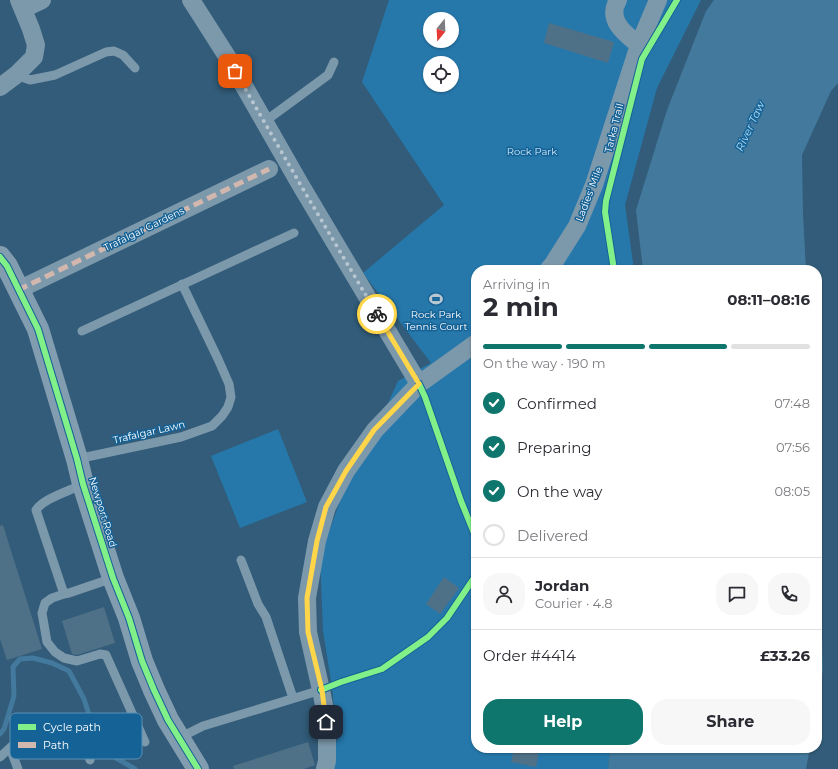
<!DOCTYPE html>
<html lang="en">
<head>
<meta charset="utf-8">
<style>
  :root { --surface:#fff; --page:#f7f7f7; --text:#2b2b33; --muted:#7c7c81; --line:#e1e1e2; --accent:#0f766e }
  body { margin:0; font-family:Montserrat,sans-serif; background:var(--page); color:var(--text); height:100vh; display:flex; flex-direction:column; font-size:15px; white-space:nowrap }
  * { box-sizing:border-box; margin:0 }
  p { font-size:13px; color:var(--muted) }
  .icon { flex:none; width:22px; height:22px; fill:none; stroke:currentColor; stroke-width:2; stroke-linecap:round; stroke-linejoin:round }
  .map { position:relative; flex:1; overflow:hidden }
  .drawer { position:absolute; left:471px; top:265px; width:351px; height:488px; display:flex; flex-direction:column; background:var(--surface); border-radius:16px; box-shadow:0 1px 3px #0004 }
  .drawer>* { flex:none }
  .needle { width:26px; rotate:198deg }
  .buttons { position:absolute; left:423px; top:12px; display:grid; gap:8px }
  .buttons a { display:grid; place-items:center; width:36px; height:36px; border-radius:50%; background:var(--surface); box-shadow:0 1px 3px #0004; font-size:20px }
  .pin { position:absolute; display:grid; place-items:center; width:34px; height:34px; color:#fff; margin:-17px; border-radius:8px; box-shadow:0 2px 6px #0006 }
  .courier { position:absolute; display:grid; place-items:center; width:40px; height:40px; margin:-20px; border:3px solid #ffd54a; border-radius:50%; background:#fff; color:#222; box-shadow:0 1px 5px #0007 }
  .summary em { font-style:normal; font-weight:700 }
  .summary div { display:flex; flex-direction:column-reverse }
  .summary { display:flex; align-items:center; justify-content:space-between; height:68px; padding:0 12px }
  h1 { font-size:26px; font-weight:700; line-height:30px }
  .bar { display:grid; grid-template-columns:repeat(4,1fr); gap:6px 4px; align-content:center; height:48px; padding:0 12px }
  .bar i { height:5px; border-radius:3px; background:var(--line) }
  .bar .current { background:var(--accent) }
  .bar p { grid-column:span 4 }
  .line { display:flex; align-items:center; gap:10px; padding:0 12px; border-top:1px solid var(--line) }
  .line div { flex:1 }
  .round { display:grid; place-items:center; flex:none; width:42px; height:42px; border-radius:16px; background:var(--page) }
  ol { padding:0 12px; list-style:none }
  li { display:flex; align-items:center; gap:12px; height:44px }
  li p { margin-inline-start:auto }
  li .icon { padding:4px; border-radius:50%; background:var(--accent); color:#fff; stroke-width:4 }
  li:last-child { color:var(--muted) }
  li i { width:22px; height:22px; border:2px solid var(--line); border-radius:50% }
  .action { display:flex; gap:8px; margin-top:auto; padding:8px 12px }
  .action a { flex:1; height:46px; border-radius:16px; background:var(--accent); color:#fff; font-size:16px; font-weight:700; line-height:46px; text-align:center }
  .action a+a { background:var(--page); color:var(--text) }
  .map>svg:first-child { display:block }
</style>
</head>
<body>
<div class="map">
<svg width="838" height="769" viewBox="0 0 838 769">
  <rect width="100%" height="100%" fill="#325c79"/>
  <path fill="#2678ab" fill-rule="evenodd" d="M389,0H701L657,88L625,205L634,270H476V748H610L608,769H331L337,739L332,687L323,631L320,556L346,485L375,432L398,381L431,363L363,273L444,205L362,82ZM430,19H452V41H430ZM430,63H452V85H430Z
    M278,429L307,502L240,528L211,456Z"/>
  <path fill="#43799c" d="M714,0H838V83L831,91L802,155L803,213L806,270H643L636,210L667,110L706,11Z
    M817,466L823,670L817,706Z
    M610,748H810L806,769H608Z"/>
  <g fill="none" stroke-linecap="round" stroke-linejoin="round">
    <path stroke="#43799c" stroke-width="5" d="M0,734L4,729L14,696L13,667L20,659L33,658L52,663L69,671L84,699L96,736L116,758L135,769"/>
  </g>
  <path fill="#4f7188" d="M549,23L614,42L608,63L544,43Z
    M3,525L42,649L7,660L0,639V526Z
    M444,577L459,588L440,614L426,604Z
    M104,607L115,643L77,655L72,654L62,621Z
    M308,742L315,765L304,769H234L233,766Z
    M514,748H540L536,767L511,762Z"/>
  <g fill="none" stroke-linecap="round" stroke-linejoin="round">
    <path stroke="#7c98ab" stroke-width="9" d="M16,75L30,80L55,75L106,52L114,51L123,55L135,68
      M264,122L328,75L334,62
      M82,331L294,233
      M77,459L181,437L212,426L222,416L228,407L231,397L229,384L218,359L182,284
      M83,484C70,491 44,498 36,510L64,594L69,593L113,578
      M241,560L258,604L266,617L293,698
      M64,594L52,598L45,603L42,613L47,642L55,652L64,658L77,661L100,654L106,655L145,742
      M179,738L203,726L321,690
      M10,748L18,769
      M0,757L13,745L22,734L29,728L53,721L74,718L90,760"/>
    <path stroke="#7c98ab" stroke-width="18" d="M191,0L228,58L300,184L419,384
      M618,0C606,20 625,34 639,45
      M23,9L42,0
      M0,87L16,75L34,57L36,45L31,29L19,0
      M548,270L553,264L577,226L594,185L639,45L658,0
      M18,290L269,169
      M325,769L327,761V735L325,710L321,690L308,632L307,598L317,541L327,507L346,471L375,430L419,384L476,343"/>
    <path stroke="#839db0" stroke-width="22" d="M0,257L7,266L38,329L77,459L83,484L113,578L129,618L142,661L154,690L168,720L198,769"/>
    <path stroke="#d1b7ad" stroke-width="5" stroke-dasharray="10 5" stroke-linecap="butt" d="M18,290L269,169"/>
    <g stroke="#156296" stroke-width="8">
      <path id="cycleway" d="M0,257L7,266L38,329L77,459L83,484L113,578L129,618L142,661L154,690L168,720L198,769
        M614,270L605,212L606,201L642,59L677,0
        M419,384L425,397L461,501L476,538
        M321,690L341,682L382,669L428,637L447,618L476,575"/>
    </g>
    <use href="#cycleway" stroke="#82f089" stroke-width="6"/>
  </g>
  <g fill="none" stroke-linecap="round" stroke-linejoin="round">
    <path stroke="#b7c6d0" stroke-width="4" stroke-dasharray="0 7.2" d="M235,71L300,184L377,314"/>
    <path stroke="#ffd54a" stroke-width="5" d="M326,722L322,690L308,632L307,598L317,541L326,507L346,471L374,430L419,384L377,314"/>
  </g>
  <defs>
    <g id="stadium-bare" transform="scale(1.08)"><path d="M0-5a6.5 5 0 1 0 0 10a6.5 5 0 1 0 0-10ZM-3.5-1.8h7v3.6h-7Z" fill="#b7c6d0" stroke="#156296" stroke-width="2.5" paint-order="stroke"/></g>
  </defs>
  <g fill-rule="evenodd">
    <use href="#stadium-bare" x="436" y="299"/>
  </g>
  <g text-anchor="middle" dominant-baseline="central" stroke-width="3" stroke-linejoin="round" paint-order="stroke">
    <g font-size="10" fill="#fff" stroke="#156296">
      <text transform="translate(614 128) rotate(-76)">Tarka Trail</text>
      <text transform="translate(589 194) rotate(-69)">Ladies' Mile</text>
      <text transform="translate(144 229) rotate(-26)">Trafalgar Gardens</text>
      <text transform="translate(149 432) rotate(-13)">Trafalgar Lawn</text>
      <text transform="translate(103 512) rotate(73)">Newport Road</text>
    </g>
    <g font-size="10" fill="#cdeafc" stroke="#156296">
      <text x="532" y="151">Rock Park</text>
    </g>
    <g font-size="10" fill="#fff" stroke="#156296">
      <text x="436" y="314">Rock Park<tspan x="436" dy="12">Tennis Court</tspan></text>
    </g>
    <g font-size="11" font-style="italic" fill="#b2def8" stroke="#156296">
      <text transform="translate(750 126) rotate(-65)">River Taw</text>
    </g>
  </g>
  <rect x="10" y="713" width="132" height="46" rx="6" fill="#156296" stroke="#5b91b6" stroke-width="1"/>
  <rect x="18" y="724" width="18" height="6" fill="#82f089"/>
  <rect x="18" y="742" width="18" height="6" fill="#d1b7ad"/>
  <g font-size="11" fill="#fff">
    <text x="43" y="731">Cycle path</text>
    <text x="43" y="749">Path</text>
  </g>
</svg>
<div class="buttons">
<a><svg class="needle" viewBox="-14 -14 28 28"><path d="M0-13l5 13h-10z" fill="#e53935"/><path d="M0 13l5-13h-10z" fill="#7c7c81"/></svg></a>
<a><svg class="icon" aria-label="locate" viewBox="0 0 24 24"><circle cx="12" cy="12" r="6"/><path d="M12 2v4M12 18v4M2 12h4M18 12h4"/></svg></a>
</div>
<div class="pin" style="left:235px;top:71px;background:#ea580c"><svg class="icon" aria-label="bag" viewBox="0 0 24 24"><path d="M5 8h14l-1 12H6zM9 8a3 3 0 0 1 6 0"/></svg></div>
<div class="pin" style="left:326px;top:722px;background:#1f2937"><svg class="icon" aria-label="home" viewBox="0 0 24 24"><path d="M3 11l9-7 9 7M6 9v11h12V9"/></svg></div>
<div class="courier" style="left:377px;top:314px"><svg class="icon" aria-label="bike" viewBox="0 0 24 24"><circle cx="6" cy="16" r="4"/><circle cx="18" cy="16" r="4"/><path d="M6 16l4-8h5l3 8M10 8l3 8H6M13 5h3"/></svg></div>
<section class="drawer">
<div class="summary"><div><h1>2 min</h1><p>Arriving in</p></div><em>08:11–08:16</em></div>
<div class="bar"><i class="current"></i><i class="current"></i><i class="current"></i><i></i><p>On the way · 190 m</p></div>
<ol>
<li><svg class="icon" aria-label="check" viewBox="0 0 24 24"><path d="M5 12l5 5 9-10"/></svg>Confirmed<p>07:48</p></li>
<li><svg class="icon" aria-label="check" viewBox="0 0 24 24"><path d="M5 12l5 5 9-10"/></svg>Preparing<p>07:56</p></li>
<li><svg class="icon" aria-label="check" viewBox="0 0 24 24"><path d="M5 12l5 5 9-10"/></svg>On the way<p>08:05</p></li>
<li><i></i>Delivered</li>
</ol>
<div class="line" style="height:72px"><a class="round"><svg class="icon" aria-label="person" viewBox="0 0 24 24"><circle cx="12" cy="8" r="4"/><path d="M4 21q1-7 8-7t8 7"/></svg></a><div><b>Jordan</b><p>Courier · 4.8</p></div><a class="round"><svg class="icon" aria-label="chat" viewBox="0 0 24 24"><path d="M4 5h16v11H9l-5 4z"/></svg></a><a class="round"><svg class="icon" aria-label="phone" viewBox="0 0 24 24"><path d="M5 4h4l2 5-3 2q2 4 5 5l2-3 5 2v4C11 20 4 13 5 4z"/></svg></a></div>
<div class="line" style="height:52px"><div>Order #4414</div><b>£33.26</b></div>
<div class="action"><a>Help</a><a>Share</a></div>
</section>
</div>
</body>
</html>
